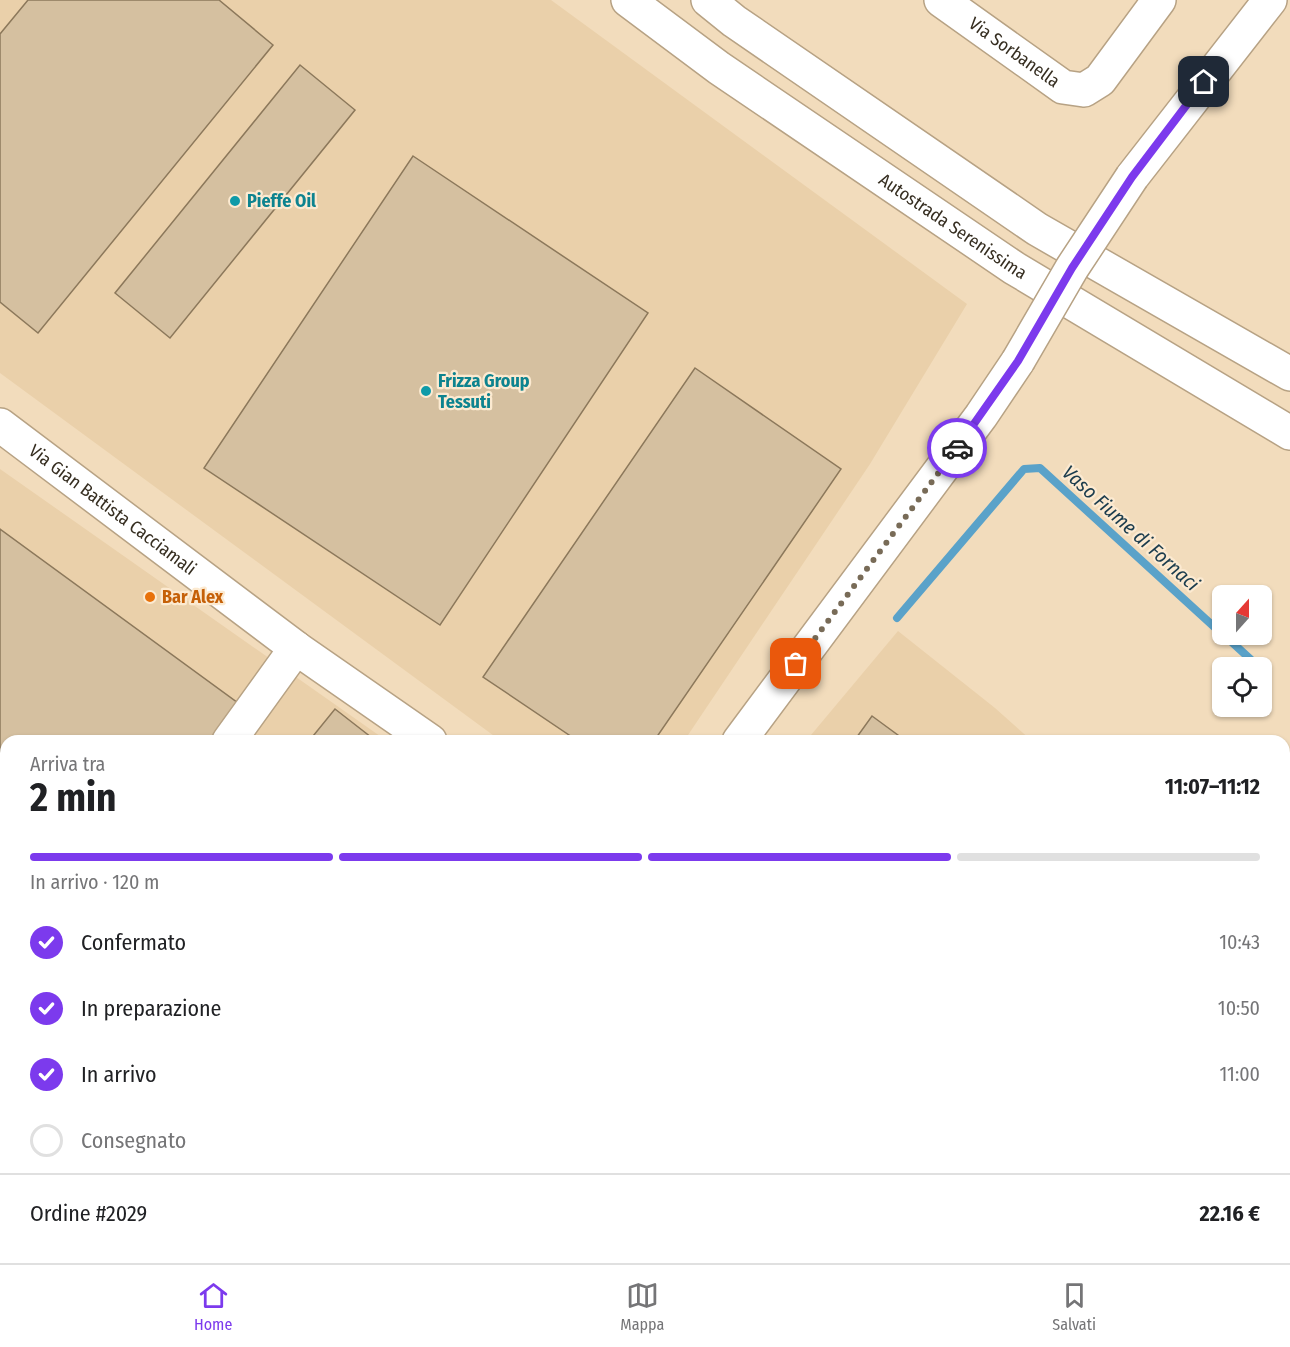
<!DOCTYPE html>
<html lang="it">
<head>
<meta charset="utf-8">
<style>
  :root { --surface:#fff; --page:#f2f2f2; --text:#202124; --muted:#757577; --line:#e0e0e0; --accent:#7c3aed }
  body { margin:0; font-family:"Fira Sans Condensed",sans-serif; background:var(--page); color:var(--text); height:100vh; display:flex; flex-direction:column; font-size:22px; white-space:nowrap }
  * { box-sizing:border-box; margin:0 }
  p { font-size:20px; color:var(--muted) }
  .icon { flex:none; width:33px; height:33px; fill:none; stroke:currentColor; stroke-width:2; stroke-linecap:round; stroke-linejoin:round }
  .map { position:relative; flex:1; overflow:hidden }
  .panel { position:absolute; left:0px; top:735px; width:1290px; height:528px; display:flex; flex-direction:column; background:var(--surface); border-radius:18px 18px 0 0; box-shadow:0 2px 4px #0004 }
  .panel>* { flex:none }
  .needle { width:39px; rotate:21deg }
  .controls { position:absolute; left:1212px; top:585px; display:grid; gap:12px }
  .controls a { display:grid; place-items:center; width:60px; height:60px; border-radius:9px; background:var(--surface); box-shadow:0 2px 4px #0004; font-size:30px }
  .pin { position:absolute; display:grid; place-items:center; width:51px; height:51px; color:#fff; margin:-26px; border-radius:12px; box-shadow:0 3px 9px #0006 }
  .courier { position:absolute; display:grid; place-items:center; width:60px; height:60px; margin:-30px; border:4px solid #7c3aed; border-radius:50%; background:#fff; color:#222; box-shadow:0 2px 8px #0007 }
  .headline em { font-style:normal; font-weight:700 }
  .headline div { display:flex; flex-direction:column-reverse }
  .headline { display:flex; align-items:center; justify-content:space-between; height:102px; padding:0 30px }
  h1 { font-size:39px; font-weight:700; line-height:45px }
  .bar { display:grid; grid-template-columns:repeat(4,1fr); gap:9px 6px; align-content:center; height:72px; padding:0 30px }
  .bar i { height:8px; border-radius:4px; background:var(--line) }
  .bar .current { background:var(--accent) }
  .bar p { grid-column:span 4 }
  .line { display:flex; align-items:center; gap:15px; padding:0 30px; border-top:2px solid var(--line) }
  .line div { flex:1 }
  ol { padding:0 30px; list-style:none }
  li { display:flex; align-items:center; gap:18px; height:66px }
  li p { margin-inline-start:auto }
  li .icon { padding:6px; border-radius:50%; background:var(--accent); color:#fff; stroke-width:4 }
  li:last-child { color:var(--muted) }
  li i { width:33px; height:33px; border:3px solid var(--line); border-radius:50% }
  .tabs { display:flex; justify-content:space-around; align-items:center; height:84px; border-top:2px solid var(--line); background:var(--surface); font-size:16px; color:var(--muted) }
  .tabs a { display:grid; justify-items:center; gap:3px }
  .tabs .current { color:var(--accent) }
  .map>svg:first-child { display:block }
</style>
</head>
<body>
<div class="map">
<svg width="1290" height="1263" viewBox="0 0 1290 1263">
  <rect width="100%" height="100%" fill="#f2dcbc"/>
  <path fill="#ead0aa" d="M0,0H551L967,304L870,464L684,741H501L0,373Z
    M0,469L387,741H6V963L0,959Z
    M898,631L995,708L1032,741H806Z
    M1284,969L1290,974V1011L1284,1009Z
    M1290,1142V1263H1245L1237,1257H1284V1150Z"/>
  <path fill="#87bc8d" d="M447,1257H934L929,1263H454Z"/>
  <g fill="none" stroke-linecap="round" stroke-linejoin="round">
    <path stroke="#5aa2c9" stroke-width="8" d="M897,618L1024,469L1040,468L1222,634
      M1223,634L1260,668"/>
  </g>
  <path fill="#d5c0a0" stroke="#8c785b" stroke-width="1.5" d="M28,0H219L273,45L38,333L0,302V34Z
    M300,65L355,110L170,338L115,293Z
    M413,156L648,313L440,625L204,468Z
    M695,368L841,469L654,741H578L483,677Z
    M0,529L238,703L210,741H6V762L0,758Z
    M335,709L376,741H309Z
    M872,716L906,741H854Z
    M1284,750L1290,755V808L1284,803Z
    M0,795L6,800V918L0,913Z
    M6,1072V1108L0,1116V1080Z
    M1290,1212V1252L1284,1248V1220Z
    M106,1257H182L178,1263H114Z
    M354,1257H377L384,1263H350Z
    M408,1257H424L419,1263H415Z
    M970,1257H1033L1034,1258L1029,1263H965Z"/>
  <g fill="none" stroke-linecap="round" stroke-linejoin="round">
    <g stroke="#b7a284" stroke-width="36">
      <g id="minor">
        <path id="s1" d="M941,0L1063,87L1084,90L1100,80L1159,0"/>
        <path d="M1132,177L1270,0"/>
        <path id="s2" d="M0,425L296,648L430,741"/>
        <path d="M229,741L296,648"/>
        <path d="M739,741L981,416L1018,361"/>
        <path d="M0,777L6,781"/>
        <path d="M0,998L6,1003"/>
        <path d="M1284,1076L1290,1069"/>
        <path d="M1144,1257L1152,1263"/>
        <path d="M1219,1257L1227,1263"/>
        <path d="M257,1263L258,1257"/>
        <path d="M302,1263L306,1257"/>
      </g>
    </g>
    <g stroke="#b7a284" stroke-width="36">
      <g id="highway">
        <path id="s3" d="M628,0L719,68L1014,268L1290,433"/>
        <path d="M708,0L734,21L1037,229L1290,374"/>
      </g>
    </g>
    <path stroke="#a4947c" stroke-width="4" stroke-dasharray="3 3" stroke-linecap="butt" d="M659,1257L666,1263
      M729,1263L734,1257"/>
    <use href="#minor" stroke="#fff" stroke-width="33"/>
    <use href="#highway" stroke="#fff" stroke-width="33"/>
    <g stroke="#b7a284" stroke-width="36" stroke-linecap="butt">
      <path id="minor-bridge" d="M1018,361L1072,268L1132,177"/>
    </g>
    <use href="#minor-bridge" stroke="#fff" stroke-width="33"/>
  </g>
  <g fill="none" stroke-linecap="round" stroke-linejoin="round">
    <path stroke="#786b57" stroke-width="6" stroke-dasharray="0 10.8" d="M796,664L957,448"/>
    <path stroke="#7c3aed" stroke-width="8" d="M957,448L1018,361L1072,268L1132,177L1204,82"/>
  </g>
  <g fill="#0f9aa8" stroke="#fcead1" stroke-width="2">
    <circle cx="235" cy="201" r="6"/>
    <circle cx="426" cy="391" r="6"/>
  </g>
  <circle fill="#e8710a" stroke="#fcead1" stroke-width="2" cx="150" cy="597" r="6"/>
  <g text-anchor="middle" dominant-baseline="central" stroke-width="4.5" stroke-linejoin="round" paint-order="stroke">
    <g font-size="18" fill="#362e21" stroke="#fcead1">
      <text stroke="none"><textPath href="#s1" startOffset="90">Via Sorbanella</textPath></text>
      <text stroke="none"><textPath href="#s3" startOffset="396">Autostrada Serenissima</textPath></text>
      <text stroke="none"><textPath href="#s2" startOffset="141">Via Gian Battista Cacciamali</textPath></text>
    </g>
    <g font-size="18" font-weight="bold" fill="#0d838f" stroke="#fcead1" text-anchor="start">
      <text x="247" y="201">Pieffe Oil</text>
      <text x="438" y="381">Frizza Group<tspan x="438" dy="21">Tessuti</tspan></text>
    </g>
    <g font-size="18" font-weight="bold" fill="#c56008" stroke="#fcead1" text-anchor="start">
      <text x="162" y="597">Bar Alex</text>
    </g>
    <g font-size="20" font-style="italic" fill="#1b3c4d" stroke="#fcead1">
      <text transform="translate(1131 528) rotate(42)">Vaso Fiume di Fornaci</text>
    </g>
  </g>
</svg>
<div class="controls">
<a><svg class="needle" viewBox="-14 -14 28 28"><path d="M0-13l5 13h-10z" fill="#e53935"/><path d="M0 13l5-13h-10z" fill="#757577"/></svg></a>
<a><svg class="icon" aria-label="locate" viewBox="0 0 24 24"><circle cx="12" cy="12" r="6"/><path d="M12 2v4M12 18v4M2 12h4M18 12h4"/></svg></a>
</div>
<div class="pin" style="left:796px;top:664px;background:#ea580c"><svg class="icon" aria-label="bag" viewBox="0 0 24 24"><path d="M5 8h14l-1 12H6zM9 8a3 3 0 0 1 6 0"/></svg></div>
<div class="pin" style="left:1204px;top:82px;background:#1f2937"><svg class="icon" aria-label="home" viewBox="0 0 24 24"><path d="M3 11l9-7 9 7M6 9v11h12V9"/></svg></div>
<div class="courier" style="left:957px;top:448px"><svg class="icon" aria-label="car" viewBox="0 0 24 24"><path d="M5 17H2v-5l4-1 3-4h7l3 4 3 1v5h-3M9 17h6M6 11h13"/><circle cx="7" cy="17" r="2"/><circle cx="17" cy="17" r="2"/></svg></div>
<section class="panel">
<div class="headline"><div><h1>2 min</h1><p>Arriva tra</p></div><em>11:07–11:12</em></div>
<div class="bar"><i class="current"></i><i class="current"></i><i class="current"></i><i></i><p>In arrivo · 120 m</p></div>
<ol>
<li><svg class="icon" aria-label="check" viewBox="0 0 24 24"><path d="M5 12l5 5 9-10"/></svg>Confermato<p>10:43</p></li>
<li><svg class="icon" aria-label="check" viewBox="0 0 24 24"><path d="M5 12l5 5 9-10"/></svg>In preparazione<p>10:50</p></li>
<li><svg class="icon" aria-label="check" viewBox="0 0 24 24"><path d="M5 12l5 5 9-10"/></svg>In arrivo<p>11:00</p></li>
<li><i></i>Consegnato</li>
</ol>
<div class="line" style="height:78px"><div>Ordine #2029</div><b>22.16 €</b></div>
</section>
</div>
<nav class="tabs">
<a class="current"><svg class="icon" aria-label="home" viewBox="0 0 24 24"><path d="M3 11l9-7 9 7M6 9v11h12V9"/></svg>Home</a>
<a><svg class="icon" aria-label="map" viewBox="0 0 24 24"><path d="M3 6l6-2 6 2 6-2v14l-6 2-6-2-6 2zM9 4v14M15 6v14"/></svg>Mappa</a>
<a><svg class="icon" aria-label="saved" viewBox="0 0 24 24"><path d="M7 4h10v16l-5-4-5 4z"/></svg>Salvati</a>
</nav>
</body>
</html>
